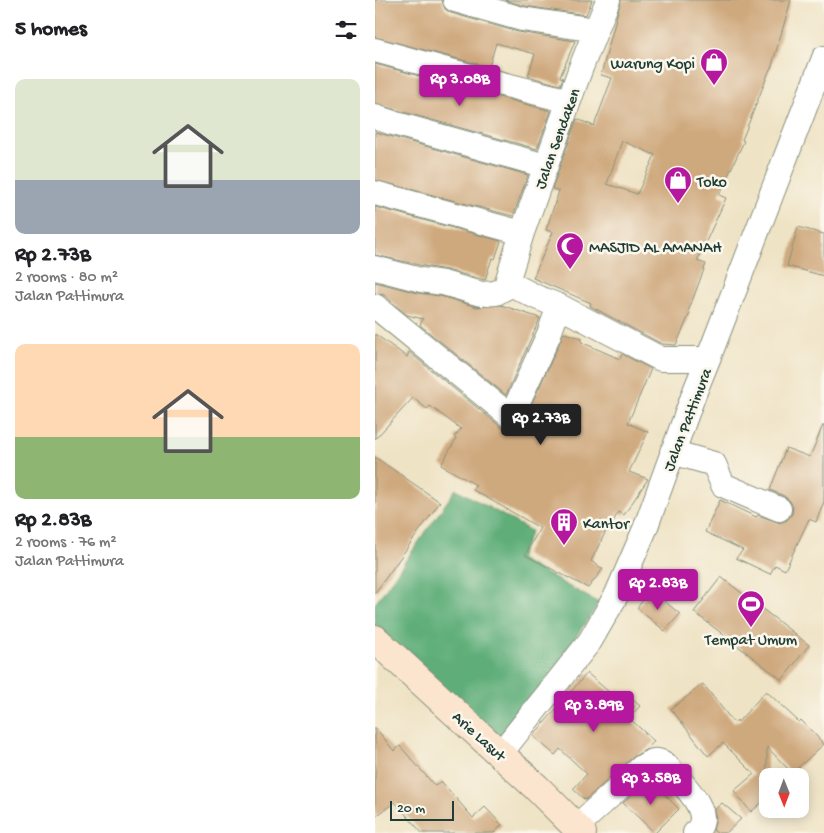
<!DOCTYPE html>
<html lang="en">
<head>
<meta charset="utf-8">
<style>
	:root { --surface:#fff; --page:#f6f6f6; --text:#202124; --muted:#757577; --accent:#b5179e }
	body { margin:0; font-family:"Gochi Hand",sans-serif; background:var(--page); color:var(--text); height:100vh; display:flex; flex-direction:column; font-size:19px; white-space:nowrap }
	* { box-sizing:border-box; margin:0 }
	p { font-size:16px; color:var(--muted) }
	.icon { flex:none; width:28px; height:28px; fill:none; stroke:currentColor; stroke-width:2; stroke-linecap:round; stroke-linejoin:round }
	.map { position:relative; flex:1; overflow:hidden }
	.sheet { display:flex; flex-direction:column; background:var(--surface); width:375px }
	.sheet>* { flex:none }
	.needle { width:32px; rotate:179deg }
	.controls { position:absolute; left:384px; top:768px; display:grid; gap:10px }
	.controls a { display:grid; place-items:center; width:50px; height:50px; border-radius:10px; background:var(--surface); box-shadow:0 2px 12px #0003; font-size:25px }
	.scale { position:absolute; left:15px; bottom:12px; width:64px; box-sizing:border-box; padding-left:5px; border:2px solid #1f3d34; border-top:0; font-size:14px; line-height:18px; white-space:nowrap; color:#1f3d34; -webkit-text-stroke:4px #fbf7ec; paint-order:stroke }
	.price { position:absolute; translate:-50% -42px; padding:0 11px; border-radius:5px; background:var(--accent); color:#fff; font-size:16px; line-height:32px; filter:drop-shadow(0 1px 2px #0008) }
	.price::after { content:''; position:absolute; left:50%; top:30px; width:15px; height:11px; margin-left:-8px; background:inherit; clip-path:polygon(0 0,100% 0,50% 100%) }
	.price.current { background:#222; color:#fff }
	ul { padding:0; list-style:none }
	li { display:grid; align-content:center; gap:10px; height:265px; padding:0 15px }
	li span { display:grid; place-items:center; height:155px; border-radius:10px; color:#555 }
	li>.icon { margin-inline-start:auto }
	span .icon { width:90px; height:90px; fill:#fffc; stroke-width:1 }
	li b { font-size:21px }
	h2 { display:flex; justify-content:space-between; align-items:center; height:60px; padding:0 15px; font-size:21px }
	main { display:flex; flex:1; min-height:0 }
	.map>svg:first-child { display:block }
</style>
</head>
<body>
<main>
<section class="sheet">
<h2>5 homes<svg class="icon" aria-label="filters" viewBox="0 0 24 24"><path d="M4 7h16M4 17h16"/><circle cx="9" cy="7" r="2"/><circle cx="15" cy="17" r="2"/></svg></h2>
<ul>
<li><span style="background:linear-gradient(#dfe7d0 65%,#9aa5b1 0)"><svg class="icon" aria-label="home" viewBox="0 0 24 24"><path d="M3 11l9-7 9 7M6 9v11h12V9"/></svg></span><div><b>Rp 2.73B</b><p>2 rooms · 80 m²</p><p>Jalan Pattimura</p></div></li>
<li><span style="background:linear-gradient(#ffd9b3 60%,#8fb573 0)"><svg class="icon" aria-label="home" viewBox="0 0 24 24"><path d="M3 11l9-7 9 7M6 9v11h12V9"/></svg></span><div><b>Rp 2.83B</b><p>2 rooms · 76 m²</p><p>Jalan Pattimura</p></div></li>
</ul>
</section>
<div class="map">
<svg width="449" height="833" viewBox="0 0 449 833">
	<rect width="100%" height="100%" fill="#fbf7ec"/>
	<filter id="ink" filterUnits="userSpaceOnUse"><feTurbulence type="fractalNoise" baseFrequency=".02" numOctaves="2"/><feDisplacementMap in="SourceGraphic" scale="10" xChannelSelector="R" yChannelSelector="G"/><feConvolveMatrix kernelMatrix="1 2 1 2 8 2 1 2 1" color-interpolation-filters="sRGB"/></filter>
	<filter id="wash" filterUnits="userSpaceOnUse"><feTurbulence type="fractalNoise" baseFrequency=".0096" numOctaves="4" result="noise"/><feDisplacementMap in="SourceGraphic" scale="20" xChannelSelector="R" yChannelSelector="G"/><feGaussianBlur stdDeviation="1.12" result="paint"/><feColorMatrix in="noise" values="0 0 0 0 0 0 0 0 0 0 0 0 0 0 0 0 0 1.4 0 .05"/><feComposite in="paint" operator="in"/></filter>
	<g filter="url(#wash)">
		<rect width="100%" height="100%" fill="#efe3c5"/>
		<path fill="#5fae79" stroke="#3f7656" d="M81 489 156 531 144 559 224 603 125 747 0 624V604Z"/>
		<g id="blocks">
			<path fill="#cfa97e" fill-rule="evenodd" d="M0 0H67L70 9 76 13 143 32 200 41 185 77 188 78 185 85 153 76 160 54 121 43 114 67 0 37Z
				M130 0H217L211 15 150 6Z
				M246 0H416L396 69H395L367 140 369 141 344 195 351 198 322 261 331 264 313 312 315 313 301 345 287 344 215 306 216 303 158 278 178 232 171 230 184 191 177 189 202 119 219 126 237 78 226 75ZM247 141 280 155 262 194 232 184Z
				M0 64 176 111 162 149 0 104Z
				M0 132 153 175 138 216 0 180Z
				M0 207 126 241 120 259 117 258 110 280 72 270 49 266 0 255Z
				M423 227 449 234V276L412 266Z
				M0 282 43 293 65 296 102 307 126 305 165 318 131 395 45 325 48 319 32 315 9 295 0 293Z
				M189 333 207 338 206 342 245 359 247 354 276 369 253 423 273 432 254 472 273 479 249 515 243 512 233 532 231 531 216 561 228 569 213 588 150 555 165 528 98 490 101 485 66 465 81 439 79 437 86 429 55 406 52 409 38 398 0 439V334L32 357 34 352 127 428 136 431 143 428 148 423Z
				M448 425H449V502L441 522 434 519 410 570 400 565 395 574 361 558 368 550 330 532 345 500 381 517 383 515 405 523 412 520 417 514 418 507 415 501 409 496 395 490 411 448 435 457Z
				M0 457 65 502 0 593Z
				M346 577 434 645 407 680 319 612Z
				M276 590 305 614 290 631 262 608Z
				M212 673 242 699 249 692 265 706 254 718 279 741 272 749 258 757 210 800 198 789 212 774 185 749 180 755 158 736Z
				M328 684 359 723 362 720 363 722 391 691 424 722 426 720 449 744 417 773 392 747V798L376 812 359 791 379 774 348 743 333 756 296 709Z
				M0 727 19 751 25 746 60 786 66 781 98 818 110 807 127 825 119 833H47L20 802 0 817Z
				M274 779 304 809 280 833 248 803Z
				M347 803 366 819 351 833H342L338 830 341 818 339 810Z"/>
		</g>
	</g>
	<g filter="url(#ink)">
		<use href="#blocks" fill-opacity="0" stroke="#87907c" stroke-width="1"/>
		<g fill="none" stroke-linecap="round" stroke-linejoin="round">
			<g stroke="#87907c" stroke-width="26">
				<path id="minor" d="M80 0 147 19 221 30
					M233 0 205 70 147 233 132 282 161 297 184 306 286 359H333
					M0 50 76 71 194 101
					M0 117 18 123 171 166
					M0 193 147 233
					M0 268 46 280 68 283 106 294 121 293 135 285
					M0 306 136 417 174 334 184 306
					M297 452 339 464 348 485 404 509
					M125 754 215 641 242 594 270 529 320 391 333 359 449 58
					M201 827 267 767C276 761 280 758 290 764 303 780 343 813 320 833"/>
			</g>
			<g stroke="#87907c" stroke-width="30">
				<path id="secondary" d="M0 639 161 787 207 833"/>
			</g>
			<use href="#minor" stroke="#fff" stroke-width="24"/>
			<use href="#secondary" stroke="#fbe5cf" stroke-width="28"/>
		</g>
	</g>
	<defs>
		<g id="shop-pin" transform="scale(1.4375)"><path d="M0 17L-7.5 6A9.5 9.5 0 1 1 7.5 6Z" fill="#b5179e" stroke="#fbf7ec"/><path d="M-5-2.5h2.3a2.7 3.5 0 0 1 5.4 0H5L5.5 6h-11ZM-1.5-2.5h3a1.5 2.3 0 0 0-3 0Z" fill="#fff"/></g>
		<g id="mosque-pin" transform="scale(1.4375)"><path d="M0 17L-7.5 6A9.5 9.5 0 1 1 7.5 6Z" fill="#b5179e" stroke="#fbf7ec"/><path d="M3.5-4.9A6 6 0 1 0 3.5 4.9A5 5 0 1 1 3.5-4.9Z" fill="#fff"/></g>
		<g id="building-pin" transform="scale(1.4375)"><path d="M0 17L-7.5 6A9.5 9.5 0 1 1 7.5 6Z" fill="#b5179e" stroke="#fbf7ec"/><path d="M-4-6H4V6H1V3H-1V6H-4ZM-2.5-4.3h1.7v1.8h-1.7ZM.8-4.3h1.7v1.8H.8ZM-2.5-1h1.7V.8h-1.7ZM.8-1h1.7V.8H.8Z" fill="#fff"/></g>
		<g id="stadium-pin" transform="scale(1.4375)"><path d="M0 17L-7.5 6A9.5 9.5 0 1 1 7.5 6Z" fill="#b5179e" stroke="#fbf7ec"/><path d="M0-5a6.5 5 0 1 0 0 10a6.5 5 0 1 0 0-10ZM-3.5-1.8h7v3.6h-7Z" fill="#fff"/></g>
	</defs>
	<g fill-rule="evenodd">
		<use href="#shop-pin" x="339" y="62"/>
		<use href="#shop-pin" x="303" y="180"/>
		<use href="#mosque-pin" x="195" y="246"/>
		<use href="#building-pin" x="189" y="522"/>
		<use href="#stadium-pin" x="376" y="604"/>
	</g>
	<g text-anchor="middle" stroke-width="5" stroke-linejoin="round" paint-order="stroke">
		<g font-size="16" fill="#1f3d34" stroke="#fbf7ec" text-anchor="start">
			<text x="320" y="68" text-anchor="end">Warung Kopi</text>
			<text x="322" y="186">Toko</text>
			<text x="214" y="252">MASJID AL AMANAH</text>
			<text x="208" y="528">Kantor</text>
			<text x="376" y="644" text-anchor="middle">Tempat Umum</text>
		</g>
		<g font-size="16" fill="#1f3d34" stroke="#fbf7ec">
			<text transform="translate(181 138) rotate(-70)" y="6">Jalan Sendaken</text>
			<text transform="translate(311 419) rotate(-69)" y="6">Jalan Pattimura</text>
			<text transform="translate(105 735) rotate(42)" y="6">Arie Lasut</text>
		</g>
	</g>
</svg>
<div class="controls">
<a><svg class="needle" viewBox="-14 -14 28 28"><path d="M0-13l5 13h-10z" fill="#e53935"/><path d="M0 13l5-13h-10z" fill="#757577"/></svg></a>
</div>
<div class="scale">20 m</div>
<b class="price" style="left:85px;top:107px">Rp 3.08B</b>
<b class="price current" style="left:166px;top:446px">Rp 2.73B</b>
<b class="price" style="left:283px;top:611px">Rp 2.83B</b>
<b class="price" style="left:219px;top:733px">Rp 3.89B</b>
<b class="price" style="left:276px;top:806px">Rp 3.58B</b>
</div>
</main>
</body>
</html>
